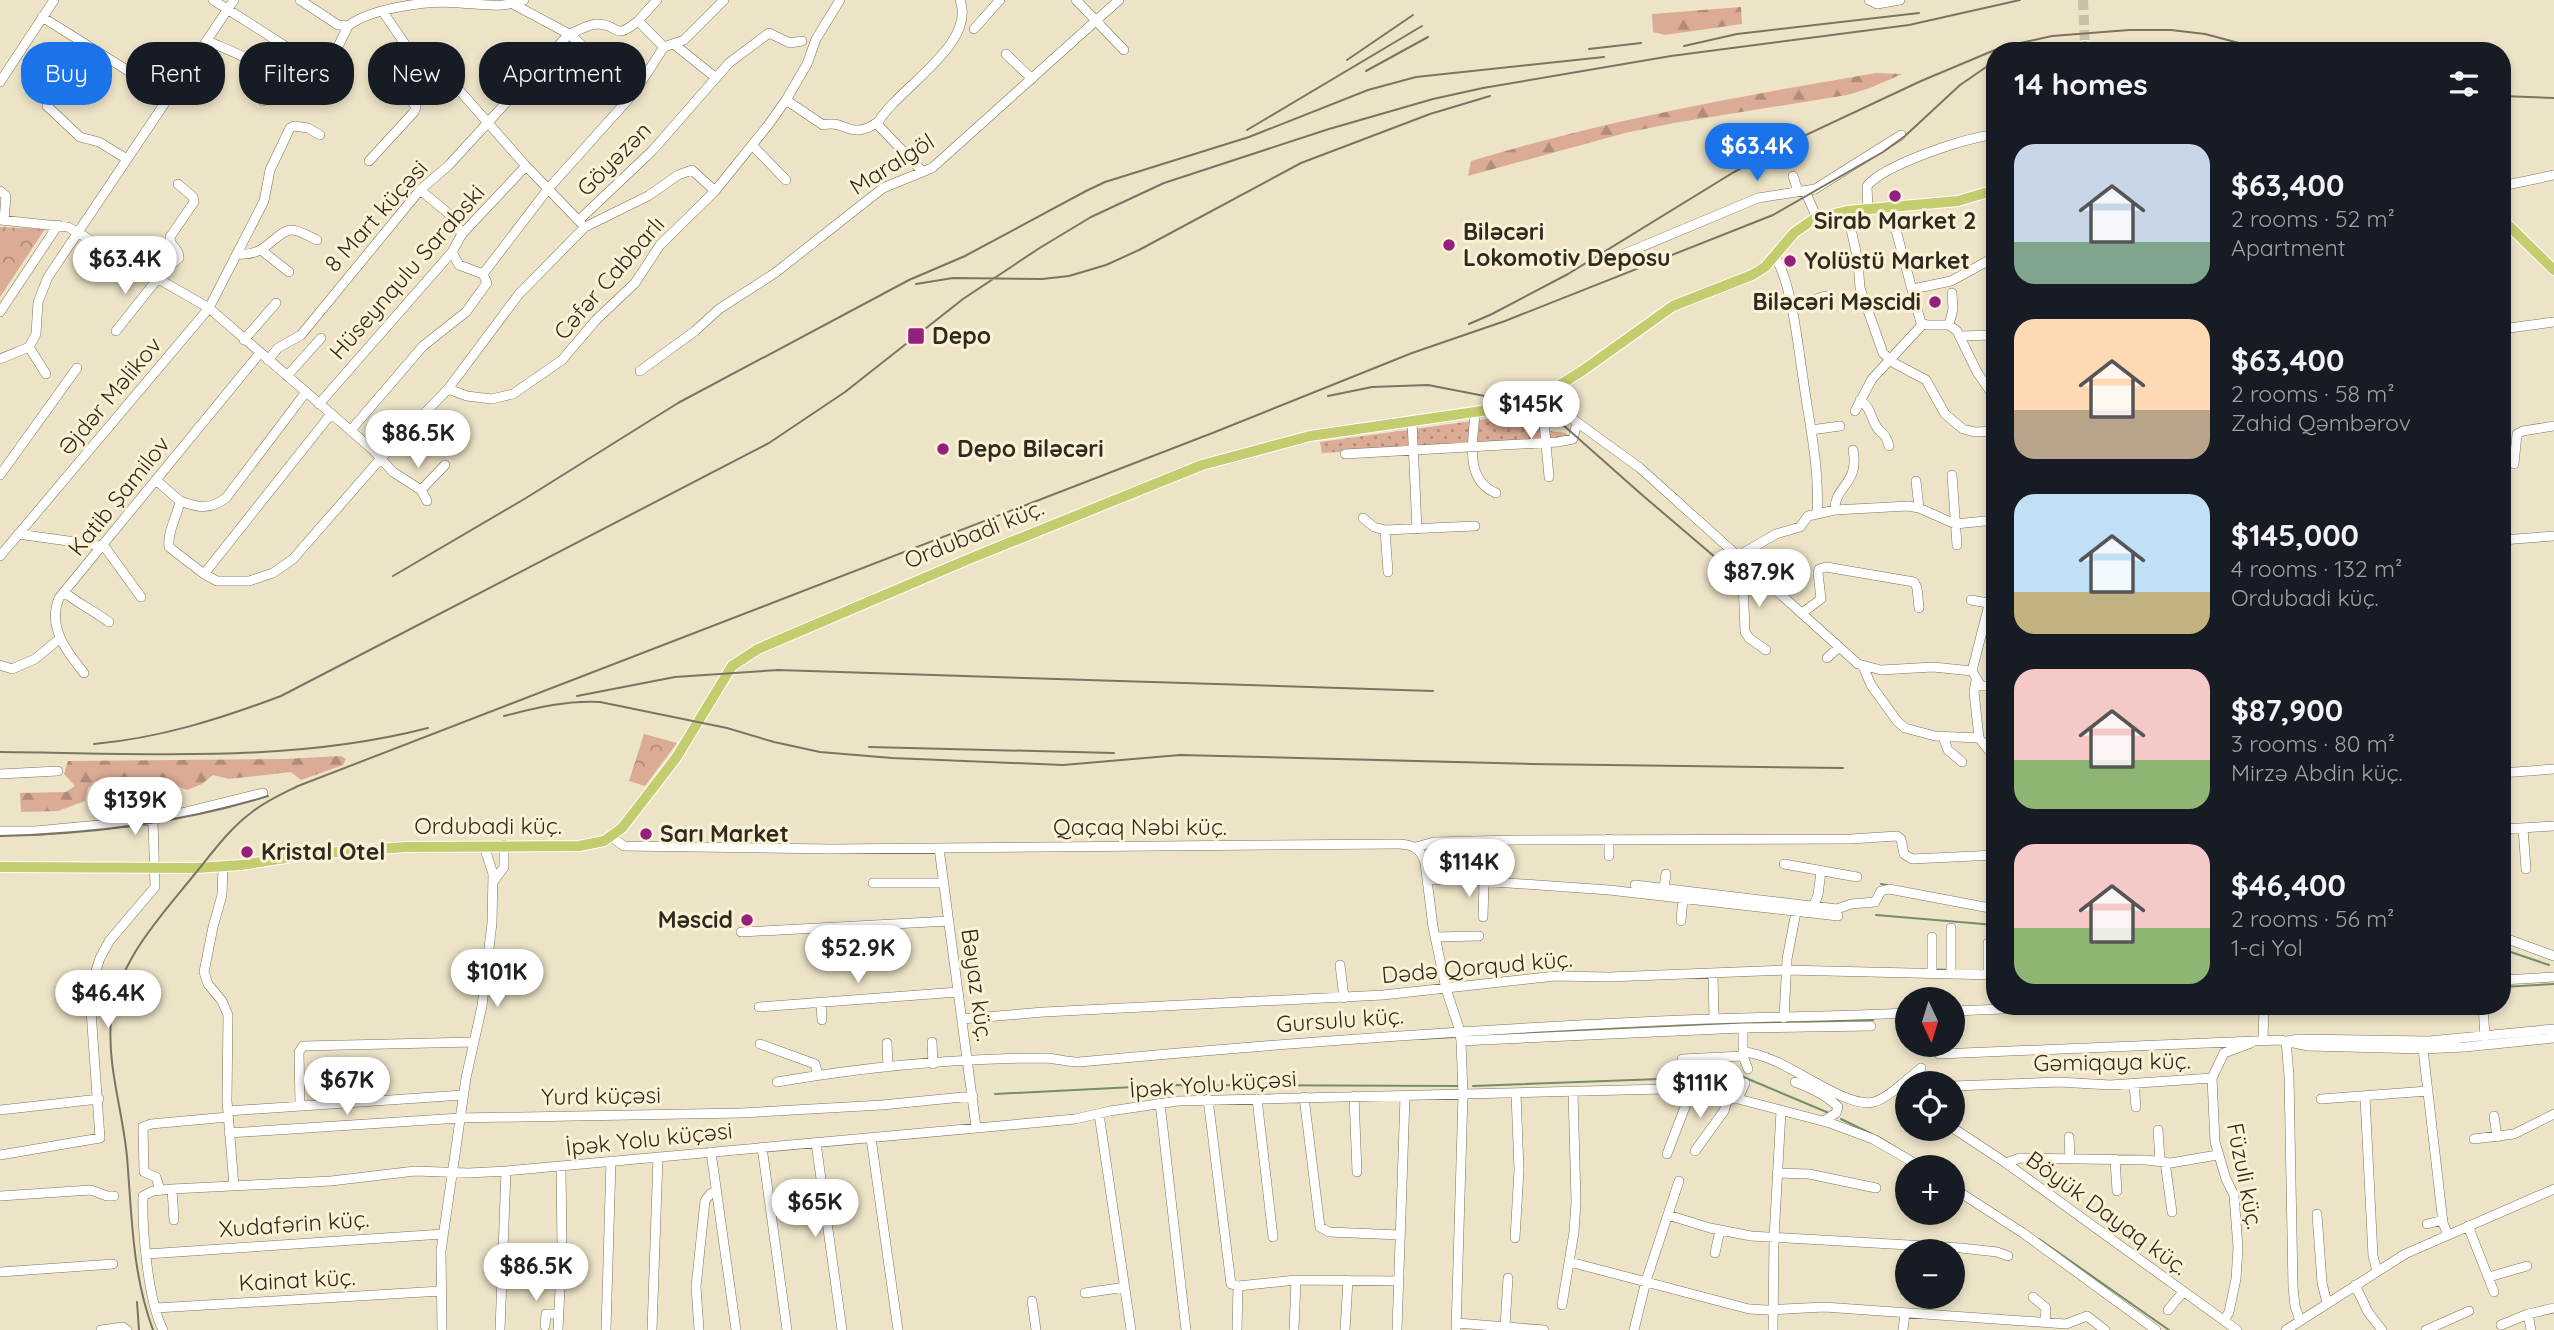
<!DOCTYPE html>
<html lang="en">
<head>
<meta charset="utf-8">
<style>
	:root { --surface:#171b24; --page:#242831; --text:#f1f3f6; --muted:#9ea1a6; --accent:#1a73e8 }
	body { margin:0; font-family:Quicksand,sans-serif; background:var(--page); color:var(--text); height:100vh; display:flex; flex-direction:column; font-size:26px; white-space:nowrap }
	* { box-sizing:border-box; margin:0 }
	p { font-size:23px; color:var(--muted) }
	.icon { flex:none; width:38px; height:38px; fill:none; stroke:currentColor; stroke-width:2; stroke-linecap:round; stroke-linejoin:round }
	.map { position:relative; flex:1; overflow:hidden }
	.panel { position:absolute; left:1986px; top:42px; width:525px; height:973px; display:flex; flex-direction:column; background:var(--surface); border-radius:28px; box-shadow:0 4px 10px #0003 }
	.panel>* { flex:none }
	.hud { position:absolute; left:21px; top:42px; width:665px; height:63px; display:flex; gap:14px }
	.needle { width:46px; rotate:176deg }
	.tools { position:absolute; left:1895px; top:987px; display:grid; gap:14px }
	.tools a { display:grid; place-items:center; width:70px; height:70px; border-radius:50%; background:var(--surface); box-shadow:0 4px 10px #0003; font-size:35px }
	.price { position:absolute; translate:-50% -60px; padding:0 16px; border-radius:24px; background:#fff; color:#222; font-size:23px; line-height:46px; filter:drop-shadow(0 2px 4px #0008) }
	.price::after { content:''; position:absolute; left:50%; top:42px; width:21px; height:16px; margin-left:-10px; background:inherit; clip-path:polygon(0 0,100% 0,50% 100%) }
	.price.active { background:var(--accent); color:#fff }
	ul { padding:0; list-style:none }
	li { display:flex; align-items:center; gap:21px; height:175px; padding:0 28px }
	li span { display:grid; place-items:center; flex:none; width:196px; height:140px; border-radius:21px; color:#555 }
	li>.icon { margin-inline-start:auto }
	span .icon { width:84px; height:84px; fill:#fffc; stroke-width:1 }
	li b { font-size:30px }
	h2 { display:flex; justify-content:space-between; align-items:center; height:84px; padding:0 28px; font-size:30px }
	.tag { padding:0 24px; border-radius:28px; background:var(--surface); box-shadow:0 4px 10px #0003; font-size:24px; line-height:63px }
	.tag.active { background:var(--accent); color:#fff }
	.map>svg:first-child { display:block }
</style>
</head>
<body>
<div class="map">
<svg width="2554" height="1330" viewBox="0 0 2554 1330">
	<defs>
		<pattern id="grass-dots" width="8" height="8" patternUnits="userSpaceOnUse" patternTransform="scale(1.75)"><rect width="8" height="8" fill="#dbab95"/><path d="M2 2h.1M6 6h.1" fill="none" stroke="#b28b79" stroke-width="1.8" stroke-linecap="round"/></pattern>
		<pattern id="forest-firs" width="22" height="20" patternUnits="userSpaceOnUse" patternTransform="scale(1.75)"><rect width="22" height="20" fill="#dbab95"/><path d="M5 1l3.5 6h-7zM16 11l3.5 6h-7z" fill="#b28b79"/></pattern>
		<pattern id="park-crowns" width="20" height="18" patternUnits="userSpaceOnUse" patternTransform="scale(1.75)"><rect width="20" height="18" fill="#dbab95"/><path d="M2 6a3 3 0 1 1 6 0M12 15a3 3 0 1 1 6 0" fill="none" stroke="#b28b79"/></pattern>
	</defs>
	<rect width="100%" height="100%" fill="#ede4c8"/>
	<path fill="url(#grass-dots)" d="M1523 414 1524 421H1540L1542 430 1566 433 1567 438 1322 453 1320 442Z"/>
	<path fill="url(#forest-firs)" d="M1741 7 1742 24 1665 35 1653 32 1652 14Z
		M1876 73 1902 74 1870 88 1847 95 1674 123 1625 133 1468 176 1471 161C1603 121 1740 96 1876 73Z
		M341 756 346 759 343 765 301 780 291 772 229 779 213 775 202 784 187 790 152 777C129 789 119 788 95 781L88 788 85 801 58 811 21 812 20 793 66 792 75 786 64 774 68 761 284 759Z"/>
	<path fill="url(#park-crowns)" d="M0 227 45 229 0 297Z
		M644 734 677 743 645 786 629 781Z"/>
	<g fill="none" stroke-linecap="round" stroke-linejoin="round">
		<path stroke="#738e67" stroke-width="2" d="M1881 884 1888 885
			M1876 915 1995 925
			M2502 949 2549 965
			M2502 987 2554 984
			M1486 1035 1743 1023 1873 1020
			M1419 1039 1454 1037
			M2454 1043 2469 1042
			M1473 1086 1741 1076 1829 1113
			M995 1094 1173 1085 1458 1086
			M1841 1119 1872 1134
			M1877 1136 1920 1162
			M2039 1239 2169 1330"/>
		<path stroke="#c7bfa6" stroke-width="10" stroke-dasharray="10 5" stroke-linecap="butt" d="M2083 0 2085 46"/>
		<g stroke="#7b7359" stroke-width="10">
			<path id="minor" d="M213 0 318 67 331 61 348 26
				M300 0 338 25 348 26C371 8 429 0 459 3 482 4 501 9 524 0
				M1076 0 1124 50
				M1869 0 1877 4 1900 0
				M513 4 569 34 589 51
				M383 12 407 47 452 82 526 166 581 223
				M42 17 170 97
				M974 29 1000 0
				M208 41C224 49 269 63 273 82L263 101
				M675 45 716 78
				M664 47 684 40 724 0
				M1006 54 1032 79
				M0 82 54 0
				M786 100 823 125C846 119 851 142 879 121
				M47 106 80 137 99 142 127 159
				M752 145 786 180
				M369 161 414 112 416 107C395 78 388 80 407 47
				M922 171 877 124C897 88 977 45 960 0
				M1793 176 1798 191
				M2502 186 2554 175
				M420 190 448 213 462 234
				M0 191 6 196 4 220
				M1805 191 1817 218
				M1890 208 1921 323 1927 325H1949L1957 331 1977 372 1995 398
				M1868 209 1867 186C1884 165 1958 141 1985 136
				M1847 211 1858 261 1860 288 1883 353 1894 363 1926 380 1945 414 1963 429 1975 432 1995 431
				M0 220 68 227 209 308 372 449 393 472 421 490 427 501
				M579 220 652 151 729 63 769 33 790 43 802 41
				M261 250 289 272
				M452 252 459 265 483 274
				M238 254C266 257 274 233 290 230 298 229 310 237 317 240
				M1624 254 1758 198 1815 189 1901 135
				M1775 257C1792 283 1798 347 1803 378 1809 423 1820 468 1817 513
				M483 274 548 189 634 93 664 47 638 21 657 0
				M1913 289 1951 281 1995 257
				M1790 308 1825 296
				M0 312 58 225
				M1949 325 1953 309 1952 293
				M2502 329 2554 322
				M116 331 163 272 179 258C180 249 169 246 170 237L194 202 193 197 178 184
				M1960 336 1995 335
				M244 340 276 303
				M29 347 46 374
				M0 359 29 347 36 334 38 302 48 277 234 0
				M268 360 278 348 301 335 420 190 449 165 569 34C577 31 588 25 596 24 621 24 612 42 638 21
				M640 371 695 331 719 309 775 273 883 188 932 168 1119 0
				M287 376 321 338
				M448 389 467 396 492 399 513 394 562 360 596 320 635 283 660 245 715 191 769 124 786 100 807 64 816 39 840 0
				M1549 393 1563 412 1640 468 1858 664 1881 670 1933 667 1972 671
				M1538 400 1544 422 1549 477
				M1860 400C1871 408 1870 415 1876 426 1881 435 1885 431 1889 446
				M319 404 452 252 462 234 526 166
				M1855 411 1872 379 1923 324
				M1475 413C1473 441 1464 480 1496 493
				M1412 421 1417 529
				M351 430 423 346 466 312 487 283 483 274
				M1811 430 1840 426
				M1345 454 1558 442 1573 439 1577 422
				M2514 464 2517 434 2523 431 2554 426
				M0 475 77 368
				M1952 475 1957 545
				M157 481 180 501C177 517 167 532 169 547L204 574 217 581H249L273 573 293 559 382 457 448 389 519 294 585 227 648 196 678 175 692 170 715 191
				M1916 481 1919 508
				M421 490 445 465
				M180 501C199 508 209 510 226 498L306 392
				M1835 510C1834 486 1860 484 1853 450
				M1363 518 1374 527 1385 530 1475 526
				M1385 530 1388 572
				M18 534 104 546 141 597
				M2502 540 2554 536
				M0 556 209 308 264 201 270 170 290 128 294 126 308 128 320 135
				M1738 556 1776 534 1800 527 1808 516 1835 510 1908 506 1919 508 1955 524 1995 520
				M1749 567 1743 581 1745 632 1749 638 1766 650
				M204 574 331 414
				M1995 581 1972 671 1981 686H1995
				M64 592C79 604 94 611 109 622
				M1971 600 1988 603
				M1802 613 1821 599 1818 573 1819 569 1826 567 1914 582 1917 588 1919 608
				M1827 658 1838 648
				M0 665 12 669 35 659 59 639
				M1863 666 1871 685 1897 721 1905 728 1935 736 1979 738 1995 758
				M84 673C67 652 47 627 59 598L260 353
				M1976 680 1974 692 1979 738
				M1943 737 1948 750 1962 762
				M2502 773 2554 769
				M0 774 58 771
				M2523 828 2526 869
				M2502 829 2554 826
				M0 831H35L153 820 263 793
				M611 837 624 846 831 849 1397 844C1412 844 1421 848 1425 863L1433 927 1446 989 1459 1028 1461 1041 1463 1095 1456 1330
				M1609 839V856
				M1416 847 1434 842 1517 840 1851 839 1897 836 1901 839 1904 854 1912 859 1995 855
				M939 848 976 1127
				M1784 864 1857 877
				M223 867 222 895 213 927 204 972 208 984 222 1001 228 1015 227 1101 234 1186
				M1427 880 1452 879 1609 890 1838 916
				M493 882 504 867V845
				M873 883H944
				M1635 885 1837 909 1851 904 1875 902 1881 891 1889 889 1995 909
				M1664 888 1666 874
				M1812 910 1818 895 1821 871
				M1483 917 1484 882
				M1681 921 1683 898
				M741 932 949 921
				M1435 937 1479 936
				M2502 937 2554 956
				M1988 943V975
				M1340 965 1344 998
				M1932 973V937
				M1713 974 1714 1019
				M1951 974V928
				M2502 980 2554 977
				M821 1002 822 1020
				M2483 1006 2485 1037
				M759 1007 958 992
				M1953 1011 2081 1006
				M1784 1018 1787 959 1796 912
				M962 1019 1044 1012 1383 995 1555 976 1609 977 1786 970 1995 975
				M1743 1028V1056L1748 1069
				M2263 1040 2264 1006
				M1461 1041 1743 1028 1871 1026
				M932 1042 933 1064
				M887 1043 888 1067
				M760 1044 815 1064 818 1075
				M2423 1049 2443 1223 2448 1235
				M1743 1052C1784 1054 1843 1110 1874 1102 1885 1099 1893 1091 1902 1084L1908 1085
				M1939 1054 2280 1040 2308 1046 2423 1049 2465 1047 2554 1038
				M1682 1059 1743 1056
				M777 1082C865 1067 957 1058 1047 1058 1058 1059 1068 1062 1079 1062 1272 1044 1465 1030 1659 1021 1742 1017 1825 1017 1908 1013
				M1795 1082C1811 1088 1827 1095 1838 1107L1836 1113 1824 1121
				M1902 1084 1921 1068
				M2134 1084 2136 1107
				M1953 1086 2059 1082 2110 1085 2212 1078
				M1354 1096 1357 1172
				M1304 1097 1320 1227 1329 1232 1400 1235
				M2365 1097 2373 1256 2377 1271
				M1208 1099 1231 1284 1238 1286 1296 1280 1399 1281
				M1257 1099 1273 1237
				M1738 1099 1745 1083
				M2321 1099 2428 1091
				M1160 1103 1186 1330
				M300 1105 299 1052 303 1046 474 1042
				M0 1110 99 1099
				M228 1111 463 1095
				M1099 1114 1131 1330
				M2494 1116 2497 1137
				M1953 1128 2006 1163 2237 1330
				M2158 1130 2160 1160
				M229 1133 460 1118 741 1113 882 1105 973 1096
				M2069 1137 2070 1158
				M871 1138 898 1330
				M2474 1139 2514 1134 2554 1114
				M816 1143 842 1330
				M762 1147 787 1330
				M1695 1151 1724 1111 1728 1098
				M711 1152 736 1330
				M1667 1154 1690 1094
				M0 1155 100 1138 91 1011 94 977 100 958 110 940 155 887 153 820
				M2115 1159 2117 1191
				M2165 1162 2172 1212
				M2006 1163 2020 1158 2146 1160 2171 1163 2217 1155
				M1777 1173 1809 1174 1876 1188
				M1953 1188 2023 1233 2156 1330
				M172 1189 174 1220
				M160 1190 156 1177 144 1172 143 1127 151 1124 228 1117
				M0 1196 91 1190 107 1196H114
				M2317 1214 2322 1283 2327 1303
				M1668 1215 1710 1228 1751 1236 1961 1248 1997 1252 2008 1256
				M2427 1224 2443 1220
				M2468 1226 2494 1292
				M1515 1238 1519 1170 1516 1094
				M1715 1253 1720 1230
				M147 1254 443 1234
				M1570 1262 1749 1309 1766 1310 1824 1307 2066 1324 2087 1316 2105 1330
				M0 1272 113 1264
				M2489 1277 2527 1266
				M2355 1285 2368 1312 2382 1330
				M1085 1293 1125 1287
				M2033 1297 2046 1308 2045 1322
				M1032 1301 1036 1330
				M1562 1305 1574 1232 1576 1202 1573 1091
				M156 1308 441 1291
				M2168 1310 2183 1292
				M2528 1314 2531 1330
				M2224 1321 2229 1312 2236 1279 2238 1248 2234 1195 2226 1179 2215 1142 2212 1078 2224 1053 2251 1043
				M2300 1321 2295 1306 2293 1287 2289 1076 2286 1041 2299 1039 2429 1041 2554 1029
				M1457 1323 1544 1330
				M2501 1325 2528 1314 2554 1308
				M545 1326 546 1314H558
				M1505 1326 1508 1278
				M101 1330 123 1327 127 1330
				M163 1330C148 1301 142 1230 143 1196L153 1191 172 1189 331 1181 415 1171 469 1173 506 1171 1075 1119 1110 1111 1178 1101 1663 1089 1683 1091 1706 1098 1738 1099 1830 1123 1873 1139 1921 1167
				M442 1330 441 1251 466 1078 482 1006 492 923 493 874 484 846
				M500 1330 506 1171
				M558 1330 562 1248 561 1167
				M606 1330 611 1161
				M652 1330 658 1157
				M699 1330 696 1287 705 1201 710 1194 715 1192
				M1237 1330 1238 1286
				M1294 1330 1296 1280
				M1345 1330 1348 1280
				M1397 1330 1405 1097
				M1634 1330 1646 1281 1679 1181
				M1773 1330 1774 1238 1781 1111
				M1903 1330 1905 1313
				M2286 1330 2405 1254 2554 1189
				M2426 1330 2469 1311"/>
		</g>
		<g stroke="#fff" stroke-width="12">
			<path id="major" d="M2085 46V51
				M2502 219 2554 270
				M0 867 196 868 241 865 311 854 406 847 579 846 604 841 622 828 676 758 732 666 758 649 969 559 1202 465 1310 436 1529 404 1582 371 1673 306 1752 275 1765 267 1794 233 1814 219 1847 211 1958 201 1995 190"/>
		</g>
		<use href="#minor" stroke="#fff" stroke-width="9"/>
		<use href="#major" stroke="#c4cd6d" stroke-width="10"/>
		<path stroke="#7a7462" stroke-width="2" d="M1684 46 1737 34 1919 13
			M1589 49 1641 43
			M1347 60 1413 15
			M1366 71 1428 37
			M2502 96 2554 98
			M1247 130 1422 26
			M916 284 953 278 1042 279 1069 276 1106 265 1139 250 1301 163 1430 114 1490 96
			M1469 324 1492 314 1568 274 1734 172 1778 148 1921 81 2002 47 2052 36 2129 30H2171L2205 34 2269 51
			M1328 396 1372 387 1428 385 1536 406 1553 416 1641 494 1743 581
			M393 576 526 498 678 403 909 280 965 256 1086 191 1105 182 1249 137 1368 90 1416 77 1604 57
			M577 696 675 677 778 670 1433 691
			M504 716C536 708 567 700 600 702L727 728 774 742 820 752 892 758 1063 765 1180 755 1531 764 1843 768
			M94 744C160 738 220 719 281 696L769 443 845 392 963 299 1038 249 1091 217 1164 183 1329 129 1433 99 1483 88 1671 56 1909 25 2020 0
			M869 747 1114 753
			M0 752C144 753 288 764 428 728
			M0 836C90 834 181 823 268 796
			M137 1302 139 1330
			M153 1330C132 1273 132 1217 127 1157 123 1112 107 1066 111 1020 116 963 160 917 194 875 212 853 229 829 252 812 266 801 282 794 298 786L1215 432 1412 353 1505 321 1773 215 1883 152 1905 136 1960 85 1995 61"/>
	</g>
	<g fill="#931f7e" stroke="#fbf1d5" stroke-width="2.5">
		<circle cx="1895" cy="196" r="7"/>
		<circle cx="1449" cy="245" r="7"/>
		<circle cx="1790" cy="261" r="7"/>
		<circle cx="1935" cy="302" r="7"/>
		<rect x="907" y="327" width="18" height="18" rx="3.5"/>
		<circle cx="943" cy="449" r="7"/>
		<circle cx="646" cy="834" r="7"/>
		<circle cx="247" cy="852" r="7"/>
		<circle cx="747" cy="920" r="7"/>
	</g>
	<g text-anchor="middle" stroke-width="6" stroke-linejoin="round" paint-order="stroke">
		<g font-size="23" fill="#2f2b20" stroke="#fbf1d5">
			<text transform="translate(614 159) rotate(-45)" y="8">Göyəzən</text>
			<text transform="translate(892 164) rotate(-32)" y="8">Maralgöl</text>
			<text transform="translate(376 216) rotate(-48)" y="8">8 Mart küçəsi</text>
			<text transform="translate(407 272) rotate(-49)" y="8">Hüseynqulu Sarabski</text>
			<text transform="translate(609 278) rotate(-49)" y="8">Cəfər Cabbarlı</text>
			<text transform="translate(110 396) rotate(-50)" y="8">Əjdər Məlikov</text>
			<text transform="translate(119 496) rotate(-51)" y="8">Katib Şamilov</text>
			<text transform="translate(974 534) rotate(-22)" y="8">Ordubadi küç.</text>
			<text x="488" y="834">Ordubadi küç.</text>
			<text x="1140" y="835">Qaçaq Nəbi küç.</text>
			<text transform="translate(1477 967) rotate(-5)" y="8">Dədə Qorqud küç.</text>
			<text transform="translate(977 985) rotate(82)" y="8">Bəyaz küç.</text>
			<text transform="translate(1340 1020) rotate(-4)" y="8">Gursulu küç.</text>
			<text transform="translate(2112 1062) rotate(-1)" y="8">Gəmiqaya küç.</text>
			<text transform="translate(1213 1084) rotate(-4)" y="8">İpək Yolu küçəsi</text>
			<text transform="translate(601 1096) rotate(-1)" y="8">Yurd küçəsi</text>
			<text transform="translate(649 1139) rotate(-6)" y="8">İpək Yolu küçəsi</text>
			<text transform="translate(2245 1176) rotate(79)" y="8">Füzuli küç.</text>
			<text transform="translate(2107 1213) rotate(36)" y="8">Böyük Dayaq küç.</text>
			<text transform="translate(294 1224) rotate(-4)" y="8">Xudafərin küç.</text>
			<text transform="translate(297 1280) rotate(-3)" y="8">Kainat küç.</text>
		</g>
		<g font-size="23" font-weight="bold" fill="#2f2b20" stroke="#fbf1d5" text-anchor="start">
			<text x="1895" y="229" text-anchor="middle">Sirab Market 2</text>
			<text x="1463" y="240">Biləcəri<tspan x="1463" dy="26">Lokomotiv Deposu</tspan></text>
			<text x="1804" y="269">Yolüstü Market</text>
			<text x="1921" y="310" text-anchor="end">Biləcəri Məscidi</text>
			<text x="932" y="344">Depo</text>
			<text x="957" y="457">Depo Biləcəri</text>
			<text x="660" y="842">Sarı Market</text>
			<text x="261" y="860">Kristal Otel</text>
			<text x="733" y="928" text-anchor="end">Məscid</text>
		</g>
	</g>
</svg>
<div class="tools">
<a><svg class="needle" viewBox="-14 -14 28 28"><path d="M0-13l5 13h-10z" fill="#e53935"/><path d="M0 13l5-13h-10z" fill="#9ea1a6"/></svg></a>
<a><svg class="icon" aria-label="locate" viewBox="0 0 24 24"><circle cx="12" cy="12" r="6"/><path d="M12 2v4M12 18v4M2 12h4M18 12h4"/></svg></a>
<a>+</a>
<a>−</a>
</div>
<b class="price active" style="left:1757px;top:183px">$63.4K</b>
<b class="price" style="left:125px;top:296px">$63.4K</b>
<b class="price" style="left:1531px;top:441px">$145K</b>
<b class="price" style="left:418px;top:470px">$86.5K</b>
<b class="price" style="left:1759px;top:609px">$87.9K</b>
<b class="price" style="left:135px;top:837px">$139K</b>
<b class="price" style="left:1469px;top:899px">$114K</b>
<b class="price" style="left:858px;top:985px">$52.9K</b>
<b class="price" style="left:497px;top:1009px">$101K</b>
<b class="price" style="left:108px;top:1030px">$46.4K</b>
<b class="price" style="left:347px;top:1117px">$67K</b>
<b class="price" style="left:1700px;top:1120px">$111K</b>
<b class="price" style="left:815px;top:1239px">$65K</b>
<b class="price" style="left:536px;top:1303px">$86.5K</b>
<div class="hud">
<a class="tag active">Buy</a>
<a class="tag">Rent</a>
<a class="tag">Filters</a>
<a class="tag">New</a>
<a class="tag">Apartment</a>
</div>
<section class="panel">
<h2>14 homes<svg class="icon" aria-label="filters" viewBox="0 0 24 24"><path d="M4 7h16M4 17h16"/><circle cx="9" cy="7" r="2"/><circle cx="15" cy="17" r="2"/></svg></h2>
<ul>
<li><span style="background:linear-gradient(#c9d6e8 70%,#7fa58c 0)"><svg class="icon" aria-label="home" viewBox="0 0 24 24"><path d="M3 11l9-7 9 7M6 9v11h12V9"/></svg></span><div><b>$63,400</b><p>2 rooms · 52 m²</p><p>Apartment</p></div></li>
<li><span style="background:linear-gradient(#ffd9b3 65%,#b9a48a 0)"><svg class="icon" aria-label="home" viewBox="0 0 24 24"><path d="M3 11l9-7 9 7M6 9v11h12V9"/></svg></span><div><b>$63,400</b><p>2 rooms · 58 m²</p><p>Zahid Qəmbərov</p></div></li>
<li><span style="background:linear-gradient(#bfe0f5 70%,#c2b280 0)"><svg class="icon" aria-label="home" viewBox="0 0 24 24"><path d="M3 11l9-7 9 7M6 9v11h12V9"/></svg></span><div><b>$145,000</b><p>4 rooms · 132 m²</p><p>Ordubadi küç.</p></div></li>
<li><span style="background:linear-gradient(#f6c9c9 65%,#8fb573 0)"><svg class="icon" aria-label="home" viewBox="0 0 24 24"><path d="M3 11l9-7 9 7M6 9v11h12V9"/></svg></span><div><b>$87,900</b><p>3 rooms · 80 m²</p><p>Mirzə Abdin küç.</p></div></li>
<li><span style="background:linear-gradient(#f6c9c9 60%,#8fb573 0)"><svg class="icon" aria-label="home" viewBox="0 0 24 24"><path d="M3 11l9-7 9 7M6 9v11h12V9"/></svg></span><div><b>$46,400</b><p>2 rooms · 56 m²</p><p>1-ci Yol</p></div></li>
</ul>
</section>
</div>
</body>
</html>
